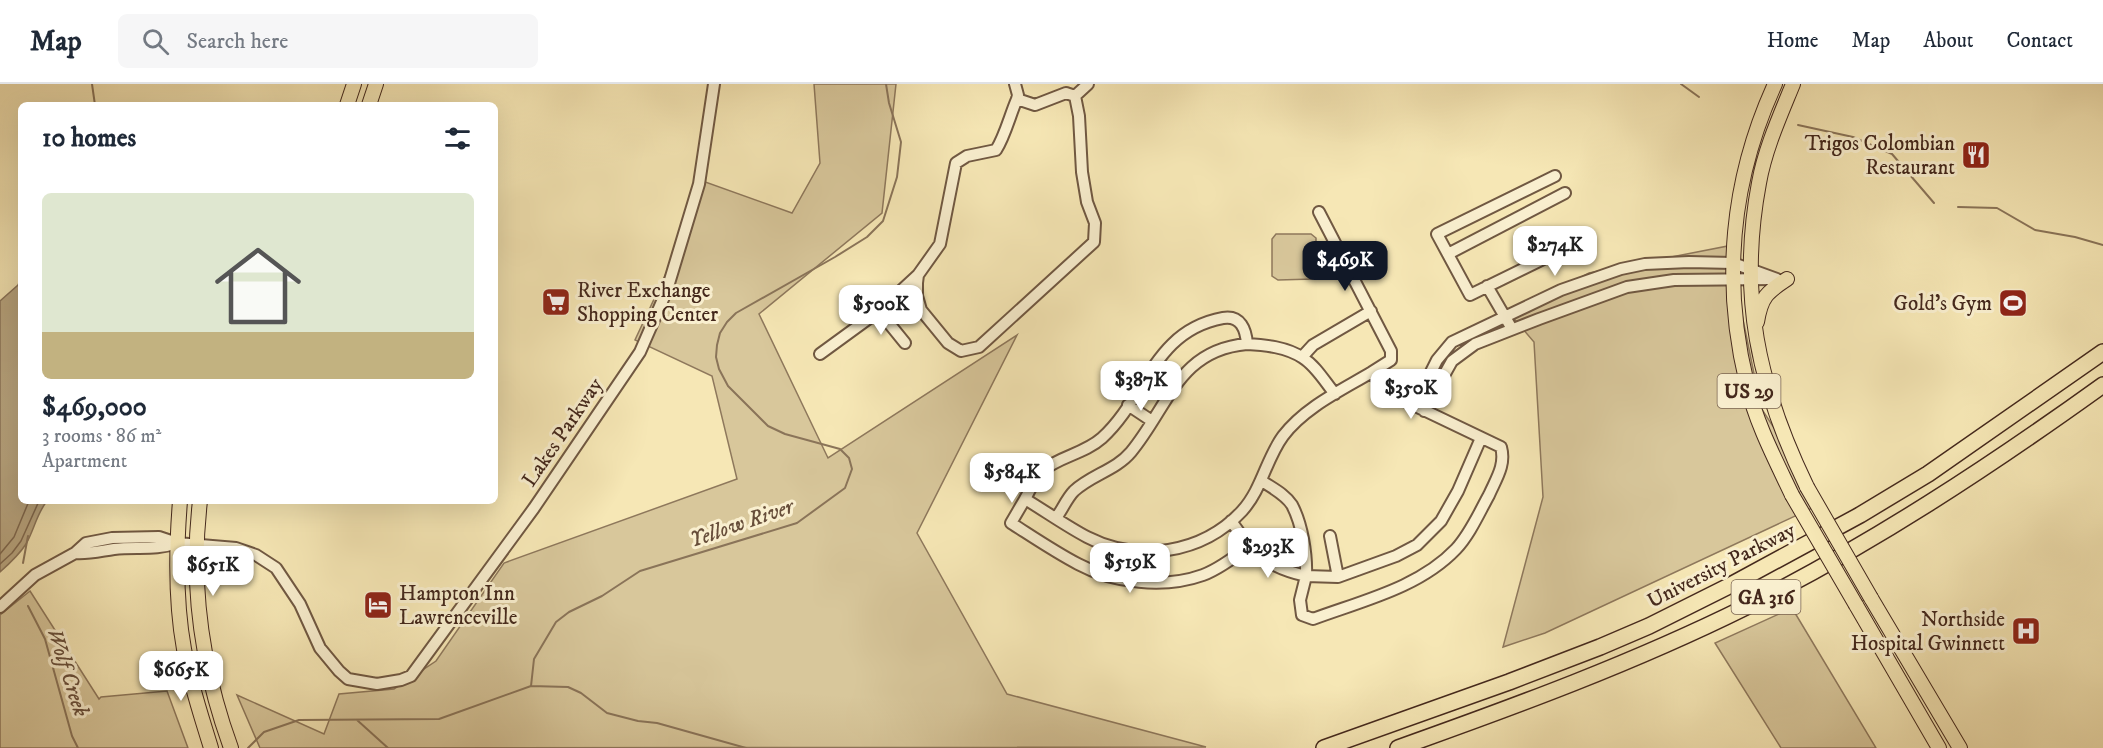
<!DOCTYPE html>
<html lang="en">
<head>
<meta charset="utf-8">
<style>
	:root { --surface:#fff; --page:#f6f6f7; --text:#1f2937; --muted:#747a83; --line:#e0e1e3; --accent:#111827 }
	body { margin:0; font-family:"IM FELL DW Pica",serif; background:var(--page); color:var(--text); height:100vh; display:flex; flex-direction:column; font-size:22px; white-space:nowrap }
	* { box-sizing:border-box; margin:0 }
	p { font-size:20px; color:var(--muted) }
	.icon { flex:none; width:33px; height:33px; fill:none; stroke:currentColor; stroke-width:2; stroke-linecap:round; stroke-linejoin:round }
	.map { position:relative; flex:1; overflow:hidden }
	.panel { position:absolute; left:18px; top:18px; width:480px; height:402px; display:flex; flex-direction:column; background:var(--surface); border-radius:9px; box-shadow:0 6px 24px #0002 }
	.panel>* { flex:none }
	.price { position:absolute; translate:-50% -51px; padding:0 14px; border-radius:12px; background:#fff; color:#222; font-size:20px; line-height:39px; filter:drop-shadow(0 2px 3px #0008) }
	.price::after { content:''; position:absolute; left:50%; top:36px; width:18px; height:14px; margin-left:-9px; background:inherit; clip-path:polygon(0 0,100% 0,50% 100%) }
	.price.selected { background:var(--accent); color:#fff }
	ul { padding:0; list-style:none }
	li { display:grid; align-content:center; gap:12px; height:318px; padding:0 24px }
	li+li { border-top:2px solid var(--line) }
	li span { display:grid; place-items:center; height:186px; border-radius:9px; color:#555 }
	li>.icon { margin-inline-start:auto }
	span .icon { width:108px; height:108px; fill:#fffc; stroke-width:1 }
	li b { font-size:26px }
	h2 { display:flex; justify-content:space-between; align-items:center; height:72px; padding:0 24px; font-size:26px }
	header { display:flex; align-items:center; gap:36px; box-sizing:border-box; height:84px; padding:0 30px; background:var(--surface); border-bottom:2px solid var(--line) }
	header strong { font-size:28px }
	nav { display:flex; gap:33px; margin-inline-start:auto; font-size:21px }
	.search { width:420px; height:54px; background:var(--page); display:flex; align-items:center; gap:15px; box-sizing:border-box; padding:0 21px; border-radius:9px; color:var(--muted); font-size:22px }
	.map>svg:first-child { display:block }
</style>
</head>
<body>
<header>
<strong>Map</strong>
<div class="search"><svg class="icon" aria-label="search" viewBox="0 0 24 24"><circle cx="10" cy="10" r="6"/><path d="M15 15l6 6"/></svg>Search here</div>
<nav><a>Home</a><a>Map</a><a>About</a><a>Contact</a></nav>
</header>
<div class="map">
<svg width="2103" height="664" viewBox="0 0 2103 664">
	<rect width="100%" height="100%" fill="#f6e7b5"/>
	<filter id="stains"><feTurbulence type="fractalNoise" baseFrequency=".00333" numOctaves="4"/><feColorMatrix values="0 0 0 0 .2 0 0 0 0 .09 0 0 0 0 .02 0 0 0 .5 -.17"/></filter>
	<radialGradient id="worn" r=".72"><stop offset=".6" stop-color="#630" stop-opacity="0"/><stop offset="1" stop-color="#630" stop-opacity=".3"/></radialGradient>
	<path fill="#d8c79b" stroke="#8e785c" stroke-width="1.5" d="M814 0H896L882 129 759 230 828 374 1017 251 917 449 1007 610 1206 663 260 664 237 611 324 650 339 610 394 605 436 577 504 479 737 395 712 292 635 256 691 136 697 95 792 129 820 79Z
		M1276 150H1311L1316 154V191L1313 195 1278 196 1272 192V155Z
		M1728 162 1761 324 1823 419 1545 549 1503 563 1543 413 1534 258 1510 230 1589 189Z
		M30 507 99 615 101 613 167 607 188 664H0V531Z
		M1792 524 1876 664H1781L1715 559Z"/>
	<path fill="#b9a681" stroke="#8a7459" stroke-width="1.5" d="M21 194V417H47C37 429 34 446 26 460 19 471 9 480 0 488V217L18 201Z"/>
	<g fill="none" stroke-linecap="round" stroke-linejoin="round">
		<path stroke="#7e674e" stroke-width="1.5" d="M0 470 14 453 29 417
			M0 480 12 469 21 457 39 417"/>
		<path stroke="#8a7459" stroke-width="2" d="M92 0 95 21
			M1681 0 1699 13
			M1798 41 1853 53 1892 70 1934 119
			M1958 123 1997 124 2035 146 2075 153 2103 161
			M23 479 28 452
			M28 522 45 555 72 652 78 664
			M531 602 534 575 556 538 569 528 602 512 640 487 797 439 845 404 852 385 849 374 840 365 785 350 768 342 728 302 719 285 716 273 717 261 720 249 727 238 736 229 835 173 867 153 883 137 897 93 901 58 889 19 886 0
			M357 636 388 664
			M248 664 264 648 299 636 439 635 531 602 568 603 581 609 607 629 638 637 657 639 746 664"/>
		<g stroke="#705842" stroke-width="14">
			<path id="minor" d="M1015 0 1018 11 1017 15
				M1066 9 1075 12 1079 32 1082 88 1087 118 1095 139 1094 158 979 263 961 267 948 259 921 226 917 212V199L918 191 940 160 956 79 967 72 996 66C1005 52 1010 31 1017 15L1035 21Z
				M1075 12 1088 0
				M1555 92 1437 150 1470 211 1578 158
				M1319 128 1391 267V276L1372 288
				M1448 170 1565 109
				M1487 202 1512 245
				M879 227 905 259
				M820 270 879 227 918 191
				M1302 273 1313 261 1371 227
				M1335 310C1325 298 1316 282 1303 274 1287 263 1265 261 1247 260 1246 246 1241 231 1223 234 1153 247 1147 313 1102 354 1084 370 1060 372 1042 387 1035 394 1030 406 1025 415 1045 427 1066 442 1087 453 1138 479 1202 470 1242 427 1262 405 1266 375 1283 352 1305 323 1342 306 1372 288L1386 308 1501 363C1506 381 1496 395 1489 411 1479 429 1470 450 1456 465 1419 504 1361 517 1313 535L1302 531 1300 516 1306 492 1338 493 1396 472 1417 461 1441 437 1458 407 1481 354
				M1128 321 1152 337
				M1414 322 1437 276 1452 258 1561 206 1621 185 1645 180 1689 178 1733 179 1777 195
				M1424 327 1452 277 1475 260 1539 235 1627 203 1674 196 1774 195
				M1025 415 1011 439C1033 453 1055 468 1078 480 1113 499 1164 505 1203 491 1219 485 1235 473 1249 462L1231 437
				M1056 434C1062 426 1067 414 1074 407 1091 391 1116 386 1131 368 1169 322 1178 266 1247 260
				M1330 452 1338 493
				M1249 462C1268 480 1281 486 1306 492 1307 470 1302 440 1292 421 1285 410 1272 404 1262 397
				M75 469C89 470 100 467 114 465 136 462 155 467 177 459
				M0 523 35 491 75 469 86 459 112 454 159 453 177 459 236 464 256 471 276 484 300 520 320 564 339 587 348 595 377 600 401 596 411 592 534 424 640 268 667 206 699 100 714 0"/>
		</g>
		<g stroke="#44281c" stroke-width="16">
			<path id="major" d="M1775 0C1731 96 1722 198 1747 300 1756 339 1775 375 1792 411
				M1793 0C1780 32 1765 65 1759 99 1738 210 1758 302 1807 403
				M347 21 354 0
				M369 21 376 0
				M1757 238C1761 213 1767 208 1787 195
				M180 417C176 467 175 516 184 565 190 599 201 631 211 664
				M200 417C190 501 202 584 231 664
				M1871 514 1960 664
				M1856 521 1939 664"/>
		</g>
		<g stroke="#44281c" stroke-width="18">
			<path id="highway" d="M1324 664 1509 598 1600 563 1649 542 1727 503 1860 431 1928 390 2103 268
				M1398 664C1516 622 1633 579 1746 523 1872 460 1989 383 2103 301"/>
		</g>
		<use href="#minor" stroke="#f9efcf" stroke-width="10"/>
		<use href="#major" stroke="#f6e7b5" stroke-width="14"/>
		<use href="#highway" stroke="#f6e7b5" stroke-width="15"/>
		<g stroke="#44281c" stroke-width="16" stroke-linecap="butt">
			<path id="major-bridge" d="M1807 403 1871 514
				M1792 411 1856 521"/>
		</g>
		<use href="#major-bridge" stroke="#f6e7b5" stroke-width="14"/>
	</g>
	<defs>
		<g id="restaurant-square" transform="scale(1.5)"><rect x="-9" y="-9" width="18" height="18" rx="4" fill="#8f2418" stroke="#f9efcf"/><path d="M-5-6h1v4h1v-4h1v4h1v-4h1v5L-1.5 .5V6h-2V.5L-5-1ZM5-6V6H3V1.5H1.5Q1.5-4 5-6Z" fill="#fff"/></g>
		<g id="supermarket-square" transform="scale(1.5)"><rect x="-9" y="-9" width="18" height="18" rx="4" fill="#8f2418" stroke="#f9efcf"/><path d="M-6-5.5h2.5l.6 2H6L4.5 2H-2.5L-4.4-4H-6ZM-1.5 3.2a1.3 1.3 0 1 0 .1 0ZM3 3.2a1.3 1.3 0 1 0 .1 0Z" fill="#fff"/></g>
		<g id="stadium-square" transform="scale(1.5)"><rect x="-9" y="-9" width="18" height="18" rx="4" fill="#8f2418" stroke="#f9efcf"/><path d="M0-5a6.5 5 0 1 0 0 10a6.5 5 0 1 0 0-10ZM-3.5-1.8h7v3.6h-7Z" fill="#fff"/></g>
		<g id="hotel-square" transform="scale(1.5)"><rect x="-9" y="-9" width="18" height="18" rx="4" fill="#8f2418" stroke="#f9efcf"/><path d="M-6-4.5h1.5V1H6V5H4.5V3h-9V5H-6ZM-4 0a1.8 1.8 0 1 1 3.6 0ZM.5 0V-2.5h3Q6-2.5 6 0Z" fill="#fff"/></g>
		<g id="hospital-square" transform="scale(1.5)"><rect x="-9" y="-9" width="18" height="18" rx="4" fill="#8f2418" stroke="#f9efcf"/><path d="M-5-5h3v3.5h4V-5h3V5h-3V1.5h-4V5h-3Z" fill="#fff"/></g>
	</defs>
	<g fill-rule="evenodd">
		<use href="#restaurant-square" x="1976" y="71"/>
		<use href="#supermarket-square" x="556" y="218"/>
		<use href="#stadium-square" x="2013" y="219"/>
		<use href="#hotel-square" x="378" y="521"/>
		<use href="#hospital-square" x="2026" y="547"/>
	</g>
	<g text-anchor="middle" stroke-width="6" stroke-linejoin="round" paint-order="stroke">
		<g fill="#f9efcf" stroke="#7a6452" stroke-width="1.5">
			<rect x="1717.5" y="290" width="63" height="34" rx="4.5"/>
			<rect x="1731.5" y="496" width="69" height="34" rx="4.5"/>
		</g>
		<g font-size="20" font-weight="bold" fill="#44281c">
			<text x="1749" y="314">US 29</text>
			<text x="1766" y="520">GA 316</text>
		</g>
		<g font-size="21" fill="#44281c" stroke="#f9efcf" text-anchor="end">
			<text x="1955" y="66">Trigos Colombian<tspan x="1955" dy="24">Restaurant</tspan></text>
			<text x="577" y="213" text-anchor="start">River Exchange<tspan x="577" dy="24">Shopping Center</tspan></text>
			<text x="1992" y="226">Gold's Gym</text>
			<text x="399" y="516" text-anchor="start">Hampton Inn<tspan x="399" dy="24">Lawrenceville</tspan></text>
			<text x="2005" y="542">Northside<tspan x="2005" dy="24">Hospital Gwinnett</tspan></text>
		</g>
		<g font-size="21" fill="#44281c" stroke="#f9efcf">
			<text transform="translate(562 348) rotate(-56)" y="7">Lakes Parkway</text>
			<text transform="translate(1721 481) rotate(-27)" y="7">University Parkway</text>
		</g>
		<g font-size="22" font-style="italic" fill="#674e3a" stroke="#f9efcf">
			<text transform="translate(741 438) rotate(-19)" y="8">Yellow River</text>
			<text transform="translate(69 588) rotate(72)" y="8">Wolf Creek</text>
		</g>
	</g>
	<rect width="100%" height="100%" filter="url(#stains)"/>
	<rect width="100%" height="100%" fill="url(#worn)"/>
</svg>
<b class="price" style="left:1555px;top:193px">$274K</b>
<b class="price selected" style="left:1345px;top:208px">$469K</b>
<b class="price" style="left:881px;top:252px">$500K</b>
<b class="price" style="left:1141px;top:328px">$387K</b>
<b class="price" style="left:1411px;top:336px">$350K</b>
<b class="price" style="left:1012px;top:420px">$584K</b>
<b class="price" style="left:1268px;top:495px">$293K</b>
<b class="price" style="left:1130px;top:510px">$519K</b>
<b class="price" style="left:213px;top:513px">$651K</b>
<b class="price" style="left:181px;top:618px">$665K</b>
<section class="panel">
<h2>10 homes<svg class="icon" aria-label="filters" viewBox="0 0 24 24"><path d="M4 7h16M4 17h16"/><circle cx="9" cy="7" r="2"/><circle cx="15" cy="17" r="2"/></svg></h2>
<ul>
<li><span style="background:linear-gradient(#dfe7d0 75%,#c2b280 0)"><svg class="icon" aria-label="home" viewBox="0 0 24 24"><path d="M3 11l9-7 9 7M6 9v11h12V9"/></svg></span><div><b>$469,000</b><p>3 rooms · 86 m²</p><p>Apartment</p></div></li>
</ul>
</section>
</div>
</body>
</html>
